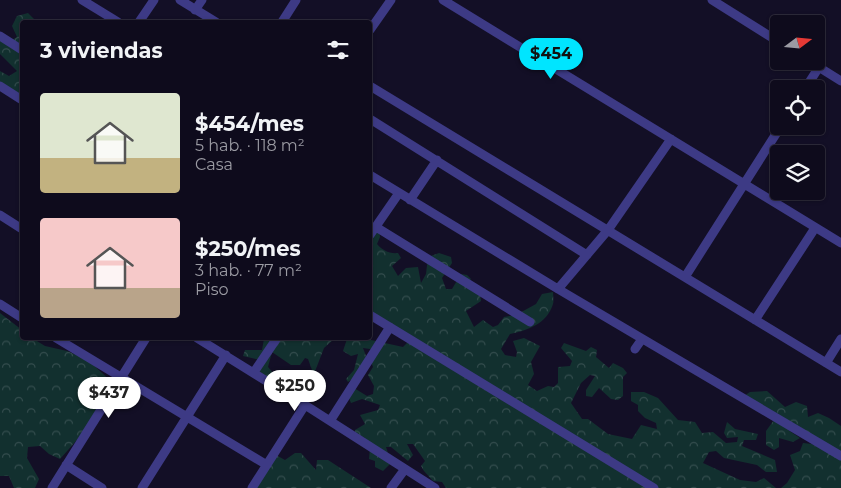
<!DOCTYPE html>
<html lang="es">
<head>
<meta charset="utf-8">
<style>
	:root { --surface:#0e0b1c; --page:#1c1929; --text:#f1f3f6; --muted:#9b9ba3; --line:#2e2b3b; --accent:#00e5ff }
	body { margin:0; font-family:Montserrat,sans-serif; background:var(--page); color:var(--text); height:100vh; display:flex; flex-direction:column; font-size:19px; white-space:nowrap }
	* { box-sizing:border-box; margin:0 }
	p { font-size:16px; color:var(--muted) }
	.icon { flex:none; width:28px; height:28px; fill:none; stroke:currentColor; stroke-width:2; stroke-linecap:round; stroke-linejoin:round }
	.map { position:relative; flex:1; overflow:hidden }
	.details { position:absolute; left:20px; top:20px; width:352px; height:320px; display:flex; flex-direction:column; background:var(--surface); border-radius:5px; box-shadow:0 1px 4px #0004,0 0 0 1px var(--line) }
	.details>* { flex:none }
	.needle { width:32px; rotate:74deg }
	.tools { position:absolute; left:770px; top:15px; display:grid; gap:10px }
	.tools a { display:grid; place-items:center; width:55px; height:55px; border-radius:5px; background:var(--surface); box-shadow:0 1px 4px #0004,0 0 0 1px var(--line); font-size:25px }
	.price { position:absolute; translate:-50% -42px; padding:0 11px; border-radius:18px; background:#fff; color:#222; font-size:16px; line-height:32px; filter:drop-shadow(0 1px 2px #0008) }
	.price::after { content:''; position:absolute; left:50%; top:30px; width:15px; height:11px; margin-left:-8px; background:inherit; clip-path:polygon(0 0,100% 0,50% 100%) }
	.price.current { background:var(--accent); color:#111 }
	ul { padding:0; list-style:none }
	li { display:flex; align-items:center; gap:15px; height:125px; padding:0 20px }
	li span { display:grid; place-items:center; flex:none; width:140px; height:100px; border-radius:5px; color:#555 }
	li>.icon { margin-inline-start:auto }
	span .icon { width:60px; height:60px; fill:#fffc; stroke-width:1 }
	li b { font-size:21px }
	h2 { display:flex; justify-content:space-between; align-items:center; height:60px; padding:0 20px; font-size:21px }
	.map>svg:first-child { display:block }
</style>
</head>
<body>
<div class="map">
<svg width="841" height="488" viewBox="0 0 841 488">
	<defs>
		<pattern id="forest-crowns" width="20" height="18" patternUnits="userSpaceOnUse" patternTransform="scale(1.25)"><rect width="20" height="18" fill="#12302f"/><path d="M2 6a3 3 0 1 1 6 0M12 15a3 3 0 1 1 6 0" fill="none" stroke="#344d4e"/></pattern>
	</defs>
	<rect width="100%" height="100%" fill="#130f26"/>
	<path fill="url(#forest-crowns)" d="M28 13 37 22H22V96L0 83V71L9 76 17 71 0 54V33L12 40 17 37 12 26 17 16Z
		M370 225 379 230 380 237 377 244C382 250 389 254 398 253L401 258 392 266 398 276 406 268 418 267 421 283 426 274 428 257 439 253 451 257 452 263 442 278 446 289H452L461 274 467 275 471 279 467 284 480 294 481 301 466 311 474 327 483 320 493 327 498 325 504 317 516 315 536 304 542 294 553 292C553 296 554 301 553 304 547 324 528 330 510 334L501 349 505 355 516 357 517 352 513 341 524 338 540 346 531 362 534 374 528 385 537 391 548 386 554 387 558 383V367L570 366 572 361 561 348 564 343 586 351 591 347 597 350 596 357 609 368 613 363 623 368 627 373 623 377V396L618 400 611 399 599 388 592 397 586 396V390L595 376 590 375 581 383 571 403 582 419H588L608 434 632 439 641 425 657 429 656 423 645 418 638 411V405L631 401V392H644L658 398 678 420 695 422 702 433 713 432 726 443 737 442 738 437 727 438 724 433 727 422 735 429 758 434 756 440H744L742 446 775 460 777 472H766L757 465 724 458 716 451 709 452 703 463 740 480 756 482 764 478 776 488H446L442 482 433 481 424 471 421 466 425 461 413 444H407L413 455 408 461 391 447H386L391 463 383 471 375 467V461L369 459 370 448 364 437 355 436V430L365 424 360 415 378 410 380 405 362 399 351 403 347 393 354 388 367 396 373 394 374 386 368 375 373 367 370 359 377 356V350L363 348 366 356 363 371 348 382 346 379 354 370 358 354 351 356 343 351 347 339 346 338H362L403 347 407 343 406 337 370 317Z
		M0 313 22 330V338H32L45 346 67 351 88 360 115 385 92 423 83 431 76 441 60 459 49 454 40 446 28 447 27 458 39 479 35 488H14L9 476H0Z
		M275 338H335L324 348 314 374 309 377 305 373 312 370 308 359 305 358 300 365H291L272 352 268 367 276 376 287 379 289 385 284 389 259 371 260 360 243 356 245 350H262L264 339Z
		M767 391 785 407 796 402 807 406 808 417 818 413 829 418 841 426V453L788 430 800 438 793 442 779 438V447L774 450 766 445V431L774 420 744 396 750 392Z
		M803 443 812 444 841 459V488H781L787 483 795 470 790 455 800 451Z
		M295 453H301L316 470 317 460H328L371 488H253L274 454 285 460Z"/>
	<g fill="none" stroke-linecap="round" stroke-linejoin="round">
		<path stroke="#3d3a85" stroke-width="9" d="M82 0 118 22
			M180 0 216 22
			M443 0 841 243
			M712 0 779 42
			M195 10 202 0
			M139 22 154 0
			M282 22 296 0
			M370 30 391 0
			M0 36 22 50
			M809 61 841 81
			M0 86 22 100
			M370 86 841 372
			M805 89 819 67
			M370 119 587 255
			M370 175 558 289 841 456
			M410 200 437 160
			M0 215 22 229
			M376 227 530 322
			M370 235 399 193
			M685 277 781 126
			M558 289 608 230 671 139
			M0 304 22 318
			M370 315 654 488
			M755 320 815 228
			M56 338 267 465
			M197 338 305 405 435 488
			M635 349 642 339
			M826 363 841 339
			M254 372 277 338
			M330 421 390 327
			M66 465 102 488
			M52 488 146 338
			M142 488 226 355
			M252 488 305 405
			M391 488 405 469"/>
	</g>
</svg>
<div class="tools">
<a><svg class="needle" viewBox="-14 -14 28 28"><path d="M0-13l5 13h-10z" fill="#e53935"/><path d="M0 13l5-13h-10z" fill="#9b9ba3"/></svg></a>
<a><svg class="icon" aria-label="locate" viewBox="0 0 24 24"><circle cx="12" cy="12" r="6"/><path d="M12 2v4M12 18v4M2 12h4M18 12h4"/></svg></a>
<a><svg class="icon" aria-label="layers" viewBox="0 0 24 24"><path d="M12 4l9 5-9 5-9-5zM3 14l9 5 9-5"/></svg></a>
</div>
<b class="price current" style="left:551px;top:80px">$454</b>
<b class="price" style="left:295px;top:412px">$250</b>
<b class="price" style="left:109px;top:419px">$437</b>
<section class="details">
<h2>3 viviendas<svg class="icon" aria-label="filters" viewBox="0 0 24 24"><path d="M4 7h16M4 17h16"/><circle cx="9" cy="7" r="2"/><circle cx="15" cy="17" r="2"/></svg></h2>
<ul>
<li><span style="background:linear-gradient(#dfe7d0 65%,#c2b280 0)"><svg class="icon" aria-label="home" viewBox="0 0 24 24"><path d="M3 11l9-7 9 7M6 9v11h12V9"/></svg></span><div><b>$454/mes</b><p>5 hab. · 118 m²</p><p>Casa</p></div></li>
<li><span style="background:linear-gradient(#f6c9c9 70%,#b9a48a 0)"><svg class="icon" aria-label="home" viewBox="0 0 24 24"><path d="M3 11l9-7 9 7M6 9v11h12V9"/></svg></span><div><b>$250/mes</b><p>3 hab. · 77 m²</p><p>Piso</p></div></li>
</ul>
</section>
</div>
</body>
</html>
